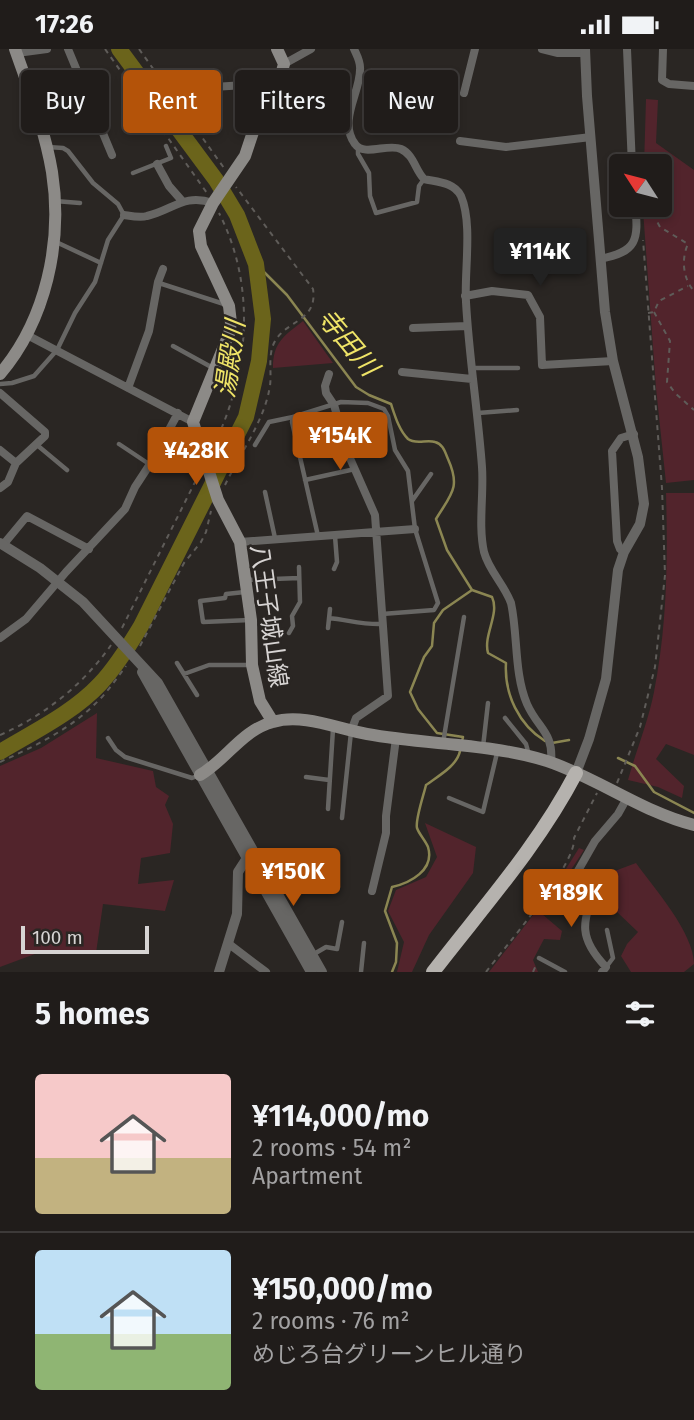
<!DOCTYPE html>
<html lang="en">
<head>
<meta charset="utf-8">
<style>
	:root { --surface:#201c1a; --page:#282523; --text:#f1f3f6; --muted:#a2a1a2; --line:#3d3a39; --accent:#b45309 }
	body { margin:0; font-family:"Fira Sans","Noto Sans JP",sans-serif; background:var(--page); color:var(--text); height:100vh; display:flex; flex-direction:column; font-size:26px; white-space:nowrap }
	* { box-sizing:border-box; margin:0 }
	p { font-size:23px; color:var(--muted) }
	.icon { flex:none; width:38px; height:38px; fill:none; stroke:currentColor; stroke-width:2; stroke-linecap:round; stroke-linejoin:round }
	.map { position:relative; height:923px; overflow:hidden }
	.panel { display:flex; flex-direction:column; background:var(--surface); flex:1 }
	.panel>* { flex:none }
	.hud { position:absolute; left:21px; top:21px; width:653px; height:63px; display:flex; gap:14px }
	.needle { width:46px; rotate:306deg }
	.buttons { position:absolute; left:609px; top:105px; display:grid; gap:14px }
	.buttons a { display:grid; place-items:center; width:63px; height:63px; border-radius:7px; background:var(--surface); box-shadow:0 4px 10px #0003,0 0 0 2px var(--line); font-size:35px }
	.scale { position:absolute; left:21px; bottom:18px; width:128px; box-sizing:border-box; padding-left:7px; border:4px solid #d7d4d3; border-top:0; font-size:19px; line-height:24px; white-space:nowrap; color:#d7d4d3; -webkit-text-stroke:5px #2a2623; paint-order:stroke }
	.price { position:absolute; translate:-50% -60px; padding:0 16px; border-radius:7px; background:var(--accent); color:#fff; font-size:23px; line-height:46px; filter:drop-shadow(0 2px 4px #0008) }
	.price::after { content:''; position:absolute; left:50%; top:42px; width:21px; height:16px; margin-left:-10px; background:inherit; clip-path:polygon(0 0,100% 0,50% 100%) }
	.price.current { background:#222; color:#fff }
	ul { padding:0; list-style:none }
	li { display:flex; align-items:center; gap:21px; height:175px; padding:0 35px }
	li+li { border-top:2px solid var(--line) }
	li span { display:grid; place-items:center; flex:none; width:196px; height:140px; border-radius:7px; color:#555 }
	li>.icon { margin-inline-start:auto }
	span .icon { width:84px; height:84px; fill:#fffc; stroke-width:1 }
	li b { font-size:30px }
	h2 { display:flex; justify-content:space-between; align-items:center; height:84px; padding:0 35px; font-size:30px }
	.chip { padding:0 24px; border-radius:7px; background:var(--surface); box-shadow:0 4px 10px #0003,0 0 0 2px var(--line); font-size:24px; line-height:63px }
	.chip.current { background:var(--accent); color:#fff }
	.status { display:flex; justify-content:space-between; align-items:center; height:49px; padding:0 35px; background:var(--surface); direction:ltr }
	.status svg { height:19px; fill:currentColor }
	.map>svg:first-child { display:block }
</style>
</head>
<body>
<div class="status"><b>17:26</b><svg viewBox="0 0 49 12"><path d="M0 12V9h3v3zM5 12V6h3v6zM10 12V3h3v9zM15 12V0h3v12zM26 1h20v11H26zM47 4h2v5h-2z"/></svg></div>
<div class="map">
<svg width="694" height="923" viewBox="0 0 694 923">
	<rect width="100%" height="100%" fill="#2a2623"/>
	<path fill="#52242c" d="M646 50 658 51 656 94 694 121V431L666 434 656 339 643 161V156H660V117H644Z
		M303 272 333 314 273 319C273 293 284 287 303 272Z
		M666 444H694V706L666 695 656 710 684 737 682 749 658 738 628 731C636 702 648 673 654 643 667 577 668 512 666 444Z
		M97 664 96 709 153 722 156 738 169 747 165 756 173 775 170 804 141 809 138 835 174 831 165 862 103 855 96 904 43 902 0 918V717L41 699Z
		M425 774 476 798 473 824 429 886 412 923H397L404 893 388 862 396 841 426 828 437 808Z
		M579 799 584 801 542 865 562 882 560 891 544 890 533 911 538 923H489L554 839Z
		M636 814C654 839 694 884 694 915L684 923H631L621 907 627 895 638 883 617 863 605 845 612 823Z"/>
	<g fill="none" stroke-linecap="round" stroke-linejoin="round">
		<path stroke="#8b8652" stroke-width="2.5" d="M256 215 287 246 356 338 369 346 391 355C395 367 399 381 408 390 416 396 427 390 435 393 443 395 445 403 448 410 461 439 451 445 436 470L447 501 472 541 443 561 434 574 432 597 424 608 410 643 418 660 437 684 463 688 462 692
			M472 541 492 548C500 565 483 586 488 604L506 614C504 645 519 676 545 692
			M552 694 569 691
			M618 709 635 717 654 743 694 764
			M392 923 396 913 397 894 385 862 392 838C410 834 435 821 428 798 425 791 419 785 417 779 415 771 424 745 426 736 438 727 457 717 460 702"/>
		<path stroke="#6b641b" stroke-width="16" d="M0 703C33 683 73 664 100 635 116 618 129 597 141 577L246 368 259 312 263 270 256 215 237 166 216 131 119 0"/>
		<path stroke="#5f5c59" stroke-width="2" stroke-dasharray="5 5" stroke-linecap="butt" d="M105 0 207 144
			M139 0 224 119
			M648 156 660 178 688 195C681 210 683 230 694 242
			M654 263 670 292 667 333 675 344 694 361
			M648 264 654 263 659 252 688 237
			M213 398C249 325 257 238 219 164
			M225 436C239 407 263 373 269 342 273 327 267 309 274 294 285 271 318 273 313 240L236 138
			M122 579 199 425
			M140 597 184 514 201 493 206 483 211 462
			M0 686C44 667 84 635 111 596
			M0 713C33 698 69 681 95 655 107 644 116 630 126 617
			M617 734 640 678 655 618 665 526 662 439 643 191
			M486 923C504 899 577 815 574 789L597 744
			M533 923 537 914"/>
		<path stroke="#676664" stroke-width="4.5" d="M291 81 350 83
			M358 99V105L369 124 370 147 376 164 417 153 419 137 424 130
			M133 124 171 109 166 97
			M55 152 80 154
			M54 192 101 214
			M159 234 227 256
			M173 297 213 319
			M472 319H518
			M0 335 12 334 34 327 57 301 75 264 95 233 108 191 124 166 118 155 93 134 68 102 63 99 48 98
			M478 364 517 361
			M119 395 149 415
			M37 396 67 421
			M255 396 269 373 293 368
			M305 431 355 420
			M265 443 275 489
			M412 452 431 425
			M318 487 292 373 293 368 341 353 368 354 384 360 388 367 395 401 408 422 415 480 438 554 434 561 382 565
			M334 520 337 513 335 487
			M246 531 299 529
			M245 543 226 545 225 549 200 552 203 573 250 571
			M329 569C348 571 364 576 382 575
			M328 579 330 560
			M289 584 293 577 292 567 300 553 299 518
			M177 614 197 646
			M184 625 209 616H252
			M505 669 526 695 529 706
			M108 689 116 701 125 708 192 729 200 726
			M443 694 464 568
			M483 698 488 654
			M306 728 329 731
			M449 749 483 763 497 704
			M328 760 333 680
			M342 769 351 683
			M264 820 291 815 321 818
			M607 881 613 909 607 917
			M314 905 326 898 337 900 342 873
			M539 909 565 923
			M361 923 364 894"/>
		<path stroke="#676664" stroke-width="8" d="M68 0 112 106
			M354 0C357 7 361 13 360 21 360 44 338 72 355 95 364 108 388 94 401 100 414 106 415 121 424 130 437 133 454 133 461 147 473 175 464 223 466 253 469 308 478 363 482 418 484 445 478 476 484 503 489 522 504 535 511 554 518 586 514 625 527 655 538 680 554 683 551 714
			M542 0 558 4H585
			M627 0 632 117
			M663 0 662 31 669 35 694 37
			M17 4 47 0
			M284 15 311 0
			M183 40 259 35 278 37
			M464 44 475 0
			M42 83 99 75
			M460 92 506 98 591 88
			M157 115 169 137 183 153
			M124 166C131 167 140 169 147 167 173 161 184 144 213 154
			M600 210C637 203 639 191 635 156
			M465 247 492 242 528 246 540 268 542 316 613 312
			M413 279 467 277
			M27 286 193 373
			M402 323 472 330
			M329 325 325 337 326 344 334 356 349 407 375 466 388 647 356 669 351 682
			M128 339 149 282 158 233 163 220
			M0 344 45 383V387L16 414
			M0 401 16 414 8 433 0 439
			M240 493 415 480
			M3 496 27 467 89 500
			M624 503 620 500 617 492 612 402 621 389 634 385
			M0 589 26 570 66 523 125 460 135 438 154 409 178 364
			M574 829 596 839C581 873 579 890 606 918L602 923
			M567 841 595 792 618 765 627 749
			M372 842 386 784V767L396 689
			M229 895 266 923"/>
		<path stroke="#676664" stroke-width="10" d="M0 494 40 519 83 553 158 634 322 923
			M142 623 311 923
			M576 724 589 690 606 630 618 521 624 503 640 475 644 455 638 408 613 312 605 263 587 47 585 0
			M219 923 237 865 238 823 249 806"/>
		<path stroke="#8c8a87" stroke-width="12" d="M0 325C46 271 63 193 52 123 45 81 29 40 15 0
			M273 673 260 652 252 616 251 571 240 493 218 451 193 373 229 285 231 274 229 257 201 197 199 182 213 154 245 107 253 83 278 37 284 15 277 0
			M200 726C226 711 242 681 273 673 303 664 338 680 367 685 427 696 489 694 547 712 598 729 642 763 694 776"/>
		<path stroke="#b5b2ae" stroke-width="14" d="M433 923C483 858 538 797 576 724"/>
	</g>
	<g text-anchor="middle" stroke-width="5" stroke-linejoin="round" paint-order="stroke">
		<g font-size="24" fill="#d7d4d3" stroke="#2a2623">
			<text transform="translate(269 567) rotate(82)" y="8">八王子城山線</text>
		</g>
		<g font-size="26" font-style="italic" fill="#efe467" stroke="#2a2623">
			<text transform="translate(348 293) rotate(50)" y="9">寺田川</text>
			<text transform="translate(230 310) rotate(-82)" y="9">湯殿川</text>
		</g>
	</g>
</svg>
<div class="buttons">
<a><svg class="needle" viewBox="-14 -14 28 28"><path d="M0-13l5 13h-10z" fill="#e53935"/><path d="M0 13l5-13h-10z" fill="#a2a1a2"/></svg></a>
</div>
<div class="scale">100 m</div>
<b class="price current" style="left:540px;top:239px">¥114K</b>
<b class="price" style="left:340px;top:423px">¥154K</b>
<b class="price" style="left:196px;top:438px">¥428K</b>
<b class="price" style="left:293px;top:859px">¥150K</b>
<b class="price" style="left:571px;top:880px">¥189K</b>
<div class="hud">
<a class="chip">Buy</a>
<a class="chip current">Rent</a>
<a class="chip">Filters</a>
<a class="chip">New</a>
</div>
</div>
<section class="panel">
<h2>5 homes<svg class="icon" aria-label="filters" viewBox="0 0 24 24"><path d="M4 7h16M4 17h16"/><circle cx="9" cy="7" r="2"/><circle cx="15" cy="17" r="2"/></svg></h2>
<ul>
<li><span style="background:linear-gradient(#f6c9c9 60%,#c2b280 0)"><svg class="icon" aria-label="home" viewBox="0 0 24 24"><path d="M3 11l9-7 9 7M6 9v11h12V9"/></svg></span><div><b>¥114,000/mo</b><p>2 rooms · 54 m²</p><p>Apartment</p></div></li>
<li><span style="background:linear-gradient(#bfe0f5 60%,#8fb573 0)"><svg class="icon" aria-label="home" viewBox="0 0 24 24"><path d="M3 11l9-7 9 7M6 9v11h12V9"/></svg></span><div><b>¥150,000/mo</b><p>2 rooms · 76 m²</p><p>めじろ台グリーンヒル通り</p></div></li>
</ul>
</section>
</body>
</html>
